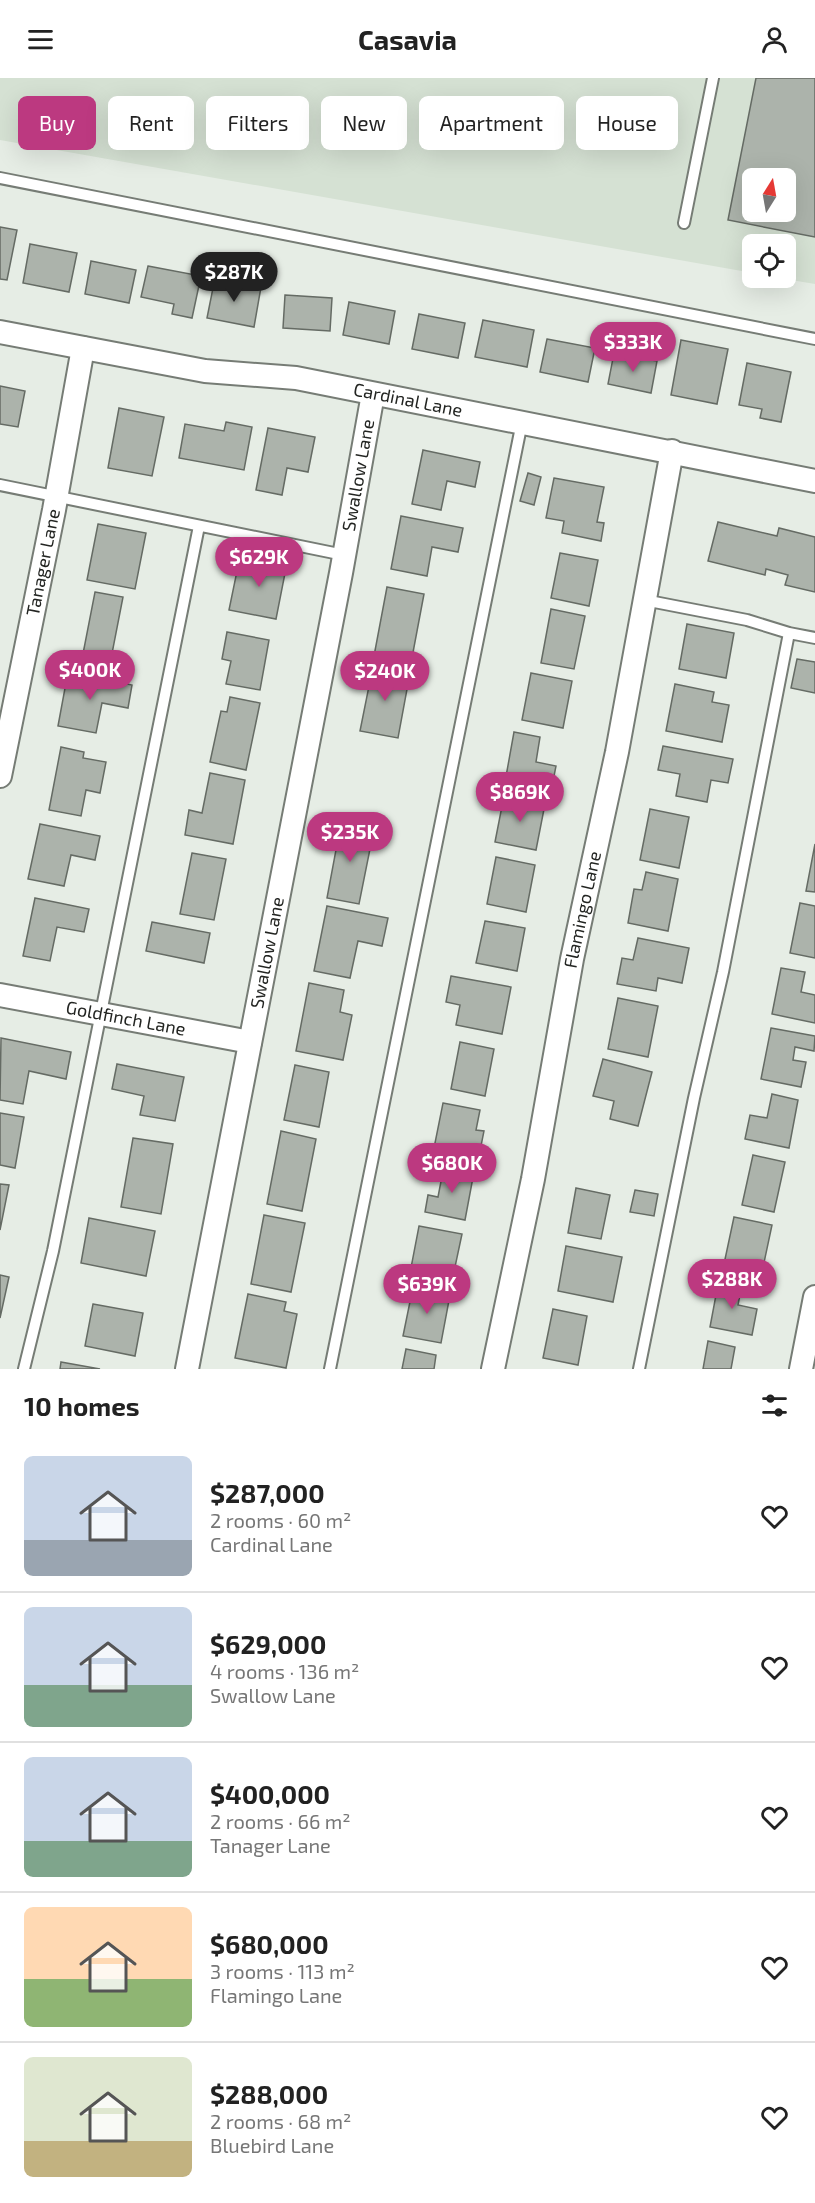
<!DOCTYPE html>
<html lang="en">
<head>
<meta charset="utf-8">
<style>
	:root { --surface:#fff; --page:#f2f2f2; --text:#222; --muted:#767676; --line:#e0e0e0; --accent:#bc3980 }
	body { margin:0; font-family:"Exo 2",sans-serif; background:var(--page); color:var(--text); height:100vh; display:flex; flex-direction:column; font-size:22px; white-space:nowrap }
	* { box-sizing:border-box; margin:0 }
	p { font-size:20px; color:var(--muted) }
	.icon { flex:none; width:33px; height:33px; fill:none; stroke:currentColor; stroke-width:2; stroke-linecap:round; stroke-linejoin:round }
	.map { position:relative; height:1291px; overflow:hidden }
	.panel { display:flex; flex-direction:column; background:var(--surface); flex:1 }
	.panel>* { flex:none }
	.top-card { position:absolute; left:18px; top:18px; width:780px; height:54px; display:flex; gap:12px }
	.needle { width:39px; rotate:11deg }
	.controls { position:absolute; left:742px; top:90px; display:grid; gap:12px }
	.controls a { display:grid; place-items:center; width:54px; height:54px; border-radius:9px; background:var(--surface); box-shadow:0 6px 24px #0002; font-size:30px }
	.price { position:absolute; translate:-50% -51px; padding:0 14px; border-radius:21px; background:var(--accent); color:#fff; font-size:20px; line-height:39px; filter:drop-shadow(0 2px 3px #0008) }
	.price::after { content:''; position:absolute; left:50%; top:36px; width:18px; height:14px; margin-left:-9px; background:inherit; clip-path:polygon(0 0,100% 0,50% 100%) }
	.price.active { background:#222; color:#fff }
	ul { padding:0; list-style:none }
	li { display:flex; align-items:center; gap:18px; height:150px; padding:0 24px }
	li+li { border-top:2px solid var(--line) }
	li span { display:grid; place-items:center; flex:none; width:168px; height:120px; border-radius:9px; color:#555 }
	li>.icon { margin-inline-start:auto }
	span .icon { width:72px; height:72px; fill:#fffc; stroke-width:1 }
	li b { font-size:26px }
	h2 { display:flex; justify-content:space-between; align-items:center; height:72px; padding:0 24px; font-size:26px }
	.tag { padding:0 21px; border-radius:9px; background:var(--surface); box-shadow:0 6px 24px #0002; font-size:21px; line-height:54px }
	.tag.active { background:var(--accent); color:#fff }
	header { display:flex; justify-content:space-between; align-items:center; height:78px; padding:0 24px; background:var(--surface); font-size:27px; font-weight:700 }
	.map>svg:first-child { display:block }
</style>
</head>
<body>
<header><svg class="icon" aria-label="menu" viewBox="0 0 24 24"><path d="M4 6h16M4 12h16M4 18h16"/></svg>Casavia<svg class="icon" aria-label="person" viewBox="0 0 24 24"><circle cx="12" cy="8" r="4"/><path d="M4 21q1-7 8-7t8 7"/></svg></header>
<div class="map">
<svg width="815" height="1291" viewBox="0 0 815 1291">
	<rect width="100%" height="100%" fill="#e6ede5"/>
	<path fill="#d5e1d3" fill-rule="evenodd" d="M0 0H815V206L779 200H786V166H753V195L0 62ZM753 100H786V134H753Z"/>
	<path fill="#acb3ab" stroke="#656b64" stroke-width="1.5" fill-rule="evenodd" d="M756 0H815V159L728 142ZM753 100H786V134H753Z
		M0 149 17 152 7 202 0 201Z
		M30 166 77 175 69 214 23 205Z
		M91 183 136 192 129 225 85 216Z
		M148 188 201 198 192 240 172 236 174 226 141 219Z
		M215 200 261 209 254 249 207 240Z
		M285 217 332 220 330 253 283 250Z
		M349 224 395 233 389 266 343 257Z
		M419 236 465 245 458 280 412 271Z
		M483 242 534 252 527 289 475 279Z
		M547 261 595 270 588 304 540 294Z
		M681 262 728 271 717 326 671 317Z
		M614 275 657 283 651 315 608 306Z
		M747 285 791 294 781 344 760 340 762 331 739 327Z
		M0 308 25 313 18 349 0 346Z
		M119 330 164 339 152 398 108 390Z
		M226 344 252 349 244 392 179 380 185 346 224 353Z
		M268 350 315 359 308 394 287 390 282 417 256 412Z
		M423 372 480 384 475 409 447 403 441 432 412 426Z
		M528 395 541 399 534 427 520 423Z
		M554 400 604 409 597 444 604 445 601 463 562 455 564 443 546 440Z
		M401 438 463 450 458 474 432 469 427 498 391 491Z
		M718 444 777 458 779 450 815 459V514L785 507 788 497 766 491 765 497 708 483Z
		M98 446 146 455 135 511 87 502Z
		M560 475 598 482 589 528 551 520Z
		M250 477 287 485 276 541 229 532 237 493 247 494Z
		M387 509 424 516 411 585 374 578Z
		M95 514 123 519 109 591 81 586Z
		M551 531 585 538 574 591 541 585Z
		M687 546 734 555 726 600 679 591Z
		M227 554 269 562 260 612 226 606 231 583 222 581Z
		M797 581 815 584V615L791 610Z
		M373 588 410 595 398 660 360 653Z
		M68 594 132 607 128 630 102 625 96 655 58 648Z
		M531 595 572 603 563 650 522 642Z
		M675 606 714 614 712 624 729 627 722 664 666 653Z
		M230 619 260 625 246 692 210 684 221 633 227 634Z
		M514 654 540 659 536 684 556 688 551 713 505 704Z
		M663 668 733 681 728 705 711 702 707 724 676 718 680 696 658 692Z
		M61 669 84 674 83 680 106 684 100 715 86 712 81 738 49 732Z
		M210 695 245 702 233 766 185 757 189 732 202 735Z
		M504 718 545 726 536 772 495 764Z
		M650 731 689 739 679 790 640 782Z
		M341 745 374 751 359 826 327 820Z
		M40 746 100 758 95 782 71 777 64 808 28 801Z
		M815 766V814L806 813Z
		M192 775 226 781 214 842 180 836Z
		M496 779 535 787 526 834 487 826Z
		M646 794 678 801 668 853 628 845 634 811 642 812Z
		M35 820 89 831 84 854 57 849 50 883 23 878Z
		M800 825 815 828V880L790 875Z
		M327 828 388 840 382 868 358 863 350 900 314 893Z
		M485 843 525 850 517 893 476 885Z
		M152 844 210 855 204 885 146 873Z
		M638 860 689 870 682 905 658 900 656 913 617 906 622 880 633 882Z
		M781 890 805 894 801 914 815 917V945L772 936Z
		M451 898 511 909 502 956 456 947 460 927 446 924Z
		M309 905 344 912 340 934 352 937 343 982 296 973Z
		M618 920 658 928 648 979 608 971Z
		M771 950 815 958 814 973 795 969 793 982 806 984 801 1009 761 1001Z
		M1 960 71 974 66 1001 29 993 23 1026 0 1022Z
		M460 964 494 971 485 1018 451 1011Z
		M603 981 652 994 638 1048 610 1041 614 1023 593 1018Z
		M117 986 184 999 175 1043 140 1037 144 1018 112 1011Z
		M295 987 329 994 319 1049 284 1042Z
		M772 1016 798 1022 789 1070 745 1061 750 1037 767 1040Z
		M443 1025 480 1032 476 1052 484 1053 478 1083 433 1075Z
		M0 1035 24 1039 15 1090 0 1087Z
		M281 1053 316 1061 302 1133 267 1126Z
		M133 1060 173 1066 161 1136 121 1129Z
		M753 1077 785 1084 774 1134 742 1127Z
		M444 1088 474 1094 465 1142 425 1134 428 1117 438 1119Z
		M0 1106 9 1107 0 1152Z
		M576 1110 610 1117 601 1161 568 1155Z
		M635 1112 658 1116 654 1138 630 1134Z
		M264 1137 305 1145 291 1214 251 1206Z
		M734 1139 772 1147 762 1194 724 1186Z
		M89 1140 155 1153 146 1198 81 1185Z
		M419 1148 462 1156 452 1203 410 1195Z
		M566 1168 622 1179 613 1224 558 1213Z
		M0 1197 9 1199 0 1240Z
		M719 1201 742 1206 738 1227 757 1231 752 1257 710 1249Z
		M413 1209 450 1217 441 1265 403 1258Z
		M248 1216 286 1224 284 1233 297 1236 286 1290 235 1280Z
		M93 1226 143 1235 135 1278 85 1268Z
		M553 1231 587 1238 578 1287 543 1280Z
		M708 1263 735 1269 731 1291H703Z
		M406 1271 436 1277 434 1291H402Z
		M61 1284 100 1291H60Z"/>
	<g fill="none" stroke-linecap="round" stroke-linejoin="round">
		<g stroke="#767c75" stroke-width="14">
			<path id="service" d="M0 100 815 261
				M684 145 713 0
				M0 407 344 477
				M644 522 747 542 789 555
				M24 1291 53 1173 199 448
				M330 1291 522 344
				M639 1291 694 1020 723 894 789 555 815 560"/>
		</g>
		<g stroke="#767c75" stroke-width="26">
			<g id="minor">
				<path id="s1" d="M0 254 205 293 296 300 815 403"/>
				<path id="s2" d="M0 698 54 432 83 270"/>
				<path id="s3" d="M0 917 250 964"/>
				<path id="s4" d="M187 1291 341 495 373 316"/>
				<path id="s5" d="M493 1291 533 1101 572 881 617 674 672 373"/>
				<path d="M801 1291 815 1219"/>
			</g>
		</g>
		<use href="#service" stroke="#fff" stroke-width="10"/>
		<use href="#minor" stroke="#fff" stroke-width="22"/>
	</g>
	<g text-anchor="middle" stroke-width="5" stroke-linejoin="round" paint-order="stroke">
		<g font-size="18" fill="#232522" stroke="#f3faf2">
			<text dy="6" stroke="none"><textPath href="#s1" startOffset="414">Cardinal Lane</textPath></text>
			<text dy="6" stroke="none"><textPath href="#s4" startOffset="910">Swallow Lane</textPath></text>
			<text dy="6" stroke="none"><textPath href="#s2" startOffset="218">Tanager Lane</textPath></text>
			<text dy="6" stroke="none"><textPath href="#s5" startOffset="468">Flamingo Lane</textPath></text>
			<text dy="6" stroke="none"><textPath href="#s4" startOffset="424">Swallow Lane</textPath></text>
			<text dy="6" stroke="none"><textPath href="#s3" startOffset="128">Goldfinch Lane</textPath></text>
		</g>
	</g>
</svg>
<div class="controls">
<a><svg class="needle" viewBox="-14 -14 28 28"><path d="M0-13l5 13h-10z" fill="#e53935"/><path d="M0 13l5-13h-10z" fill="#767676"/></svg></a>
<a><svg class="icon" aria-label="locate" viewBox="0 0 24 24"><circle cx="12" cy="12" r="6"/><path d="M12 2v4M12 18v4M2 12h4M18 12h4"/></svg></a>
</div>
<b class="price active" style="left:234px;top:225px">$287K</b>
<b class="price" style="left:633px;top:295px">$333K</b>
<b class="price" style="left:259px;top:510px">$629K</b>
<b class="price" style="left:90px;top:623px">$400K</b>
<b class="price" style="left:385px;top:624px">$240K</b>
<b class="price" style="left:520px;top:745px">$869K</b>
<b class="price" style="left:350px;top:785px">$235K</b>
<b class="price" style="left:452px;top:1116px">$680K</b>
<b class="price" style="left:732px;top:1232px">$288K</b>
<b class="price" style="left:427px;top:1237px">$639K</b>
<div class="top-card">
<a class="tag active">Buy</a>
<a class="tag">Rent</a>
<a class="tag">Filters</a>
<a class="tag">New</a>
<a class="tag">Apartment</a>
<a class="tag">House</a>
</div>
</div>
<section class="panel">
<h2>10 homes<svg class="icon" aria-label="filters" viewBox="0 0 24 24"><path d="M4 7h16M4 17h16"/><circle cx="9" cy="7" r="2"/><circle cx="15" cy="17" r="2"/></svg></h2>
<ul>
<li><span style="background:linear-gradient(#c9d6e8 70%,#9aa5b1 0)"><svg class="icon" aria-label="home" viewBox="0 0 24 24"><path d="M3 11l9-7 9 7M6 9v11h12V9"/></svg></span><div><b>$287,000</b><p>2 rooms · 60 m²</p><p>Cardinal Lane</p></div><svg class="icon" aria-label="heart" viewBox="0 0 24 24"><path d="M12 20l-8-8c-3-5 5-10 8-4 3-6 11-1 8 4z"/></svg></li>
<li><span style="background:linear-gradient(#c9d6e8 65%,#7fa58c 0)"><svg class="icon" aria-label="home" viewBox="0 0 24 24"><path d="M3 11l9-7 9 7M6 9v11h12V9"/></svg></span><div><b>$629,000</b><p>4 rooms · 136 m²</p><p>Swallow Lane</p></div><svg class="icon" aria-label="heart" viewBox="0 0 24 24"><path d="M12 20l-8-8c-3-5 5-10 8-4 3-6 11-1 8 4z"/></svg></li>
<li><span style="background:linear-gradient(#c9d6e8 70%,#7fa58c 0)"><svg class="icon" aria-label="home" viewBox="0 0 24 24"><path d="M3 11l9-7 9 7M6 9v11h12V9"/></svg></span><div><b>$400,000</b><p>2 rooms · 66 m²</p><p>Tanager Lane</p></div><svg class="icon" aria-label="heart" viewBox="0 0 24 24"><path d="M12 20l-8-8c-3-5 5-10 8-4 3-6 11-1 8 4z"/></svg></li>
<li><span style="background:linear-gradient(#ffd9b3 60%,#8fb573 0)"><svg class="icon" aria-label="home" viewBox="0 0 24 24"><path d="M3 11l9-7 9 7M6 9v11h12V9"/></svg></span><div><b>$680,000</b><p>3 rooms · 113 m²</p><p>Flamingo Lane</p></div><svg class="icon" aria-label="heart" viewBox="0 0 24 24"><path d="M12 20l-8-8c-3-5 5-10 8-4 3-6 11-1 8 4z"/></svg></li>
<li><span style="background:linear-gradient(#dfe7d0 70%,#c2b280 0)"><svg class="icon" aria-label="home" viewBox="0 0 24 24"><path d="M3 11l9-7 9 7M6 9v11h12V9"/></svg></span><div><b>$288,000</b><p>2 rooms · 68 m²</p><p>Bluebird Lane</p></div><svg class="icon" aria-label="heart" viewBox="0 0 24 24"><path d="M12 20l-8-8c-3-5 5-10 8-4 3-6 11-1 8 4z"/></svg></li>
</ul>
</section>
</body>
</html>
